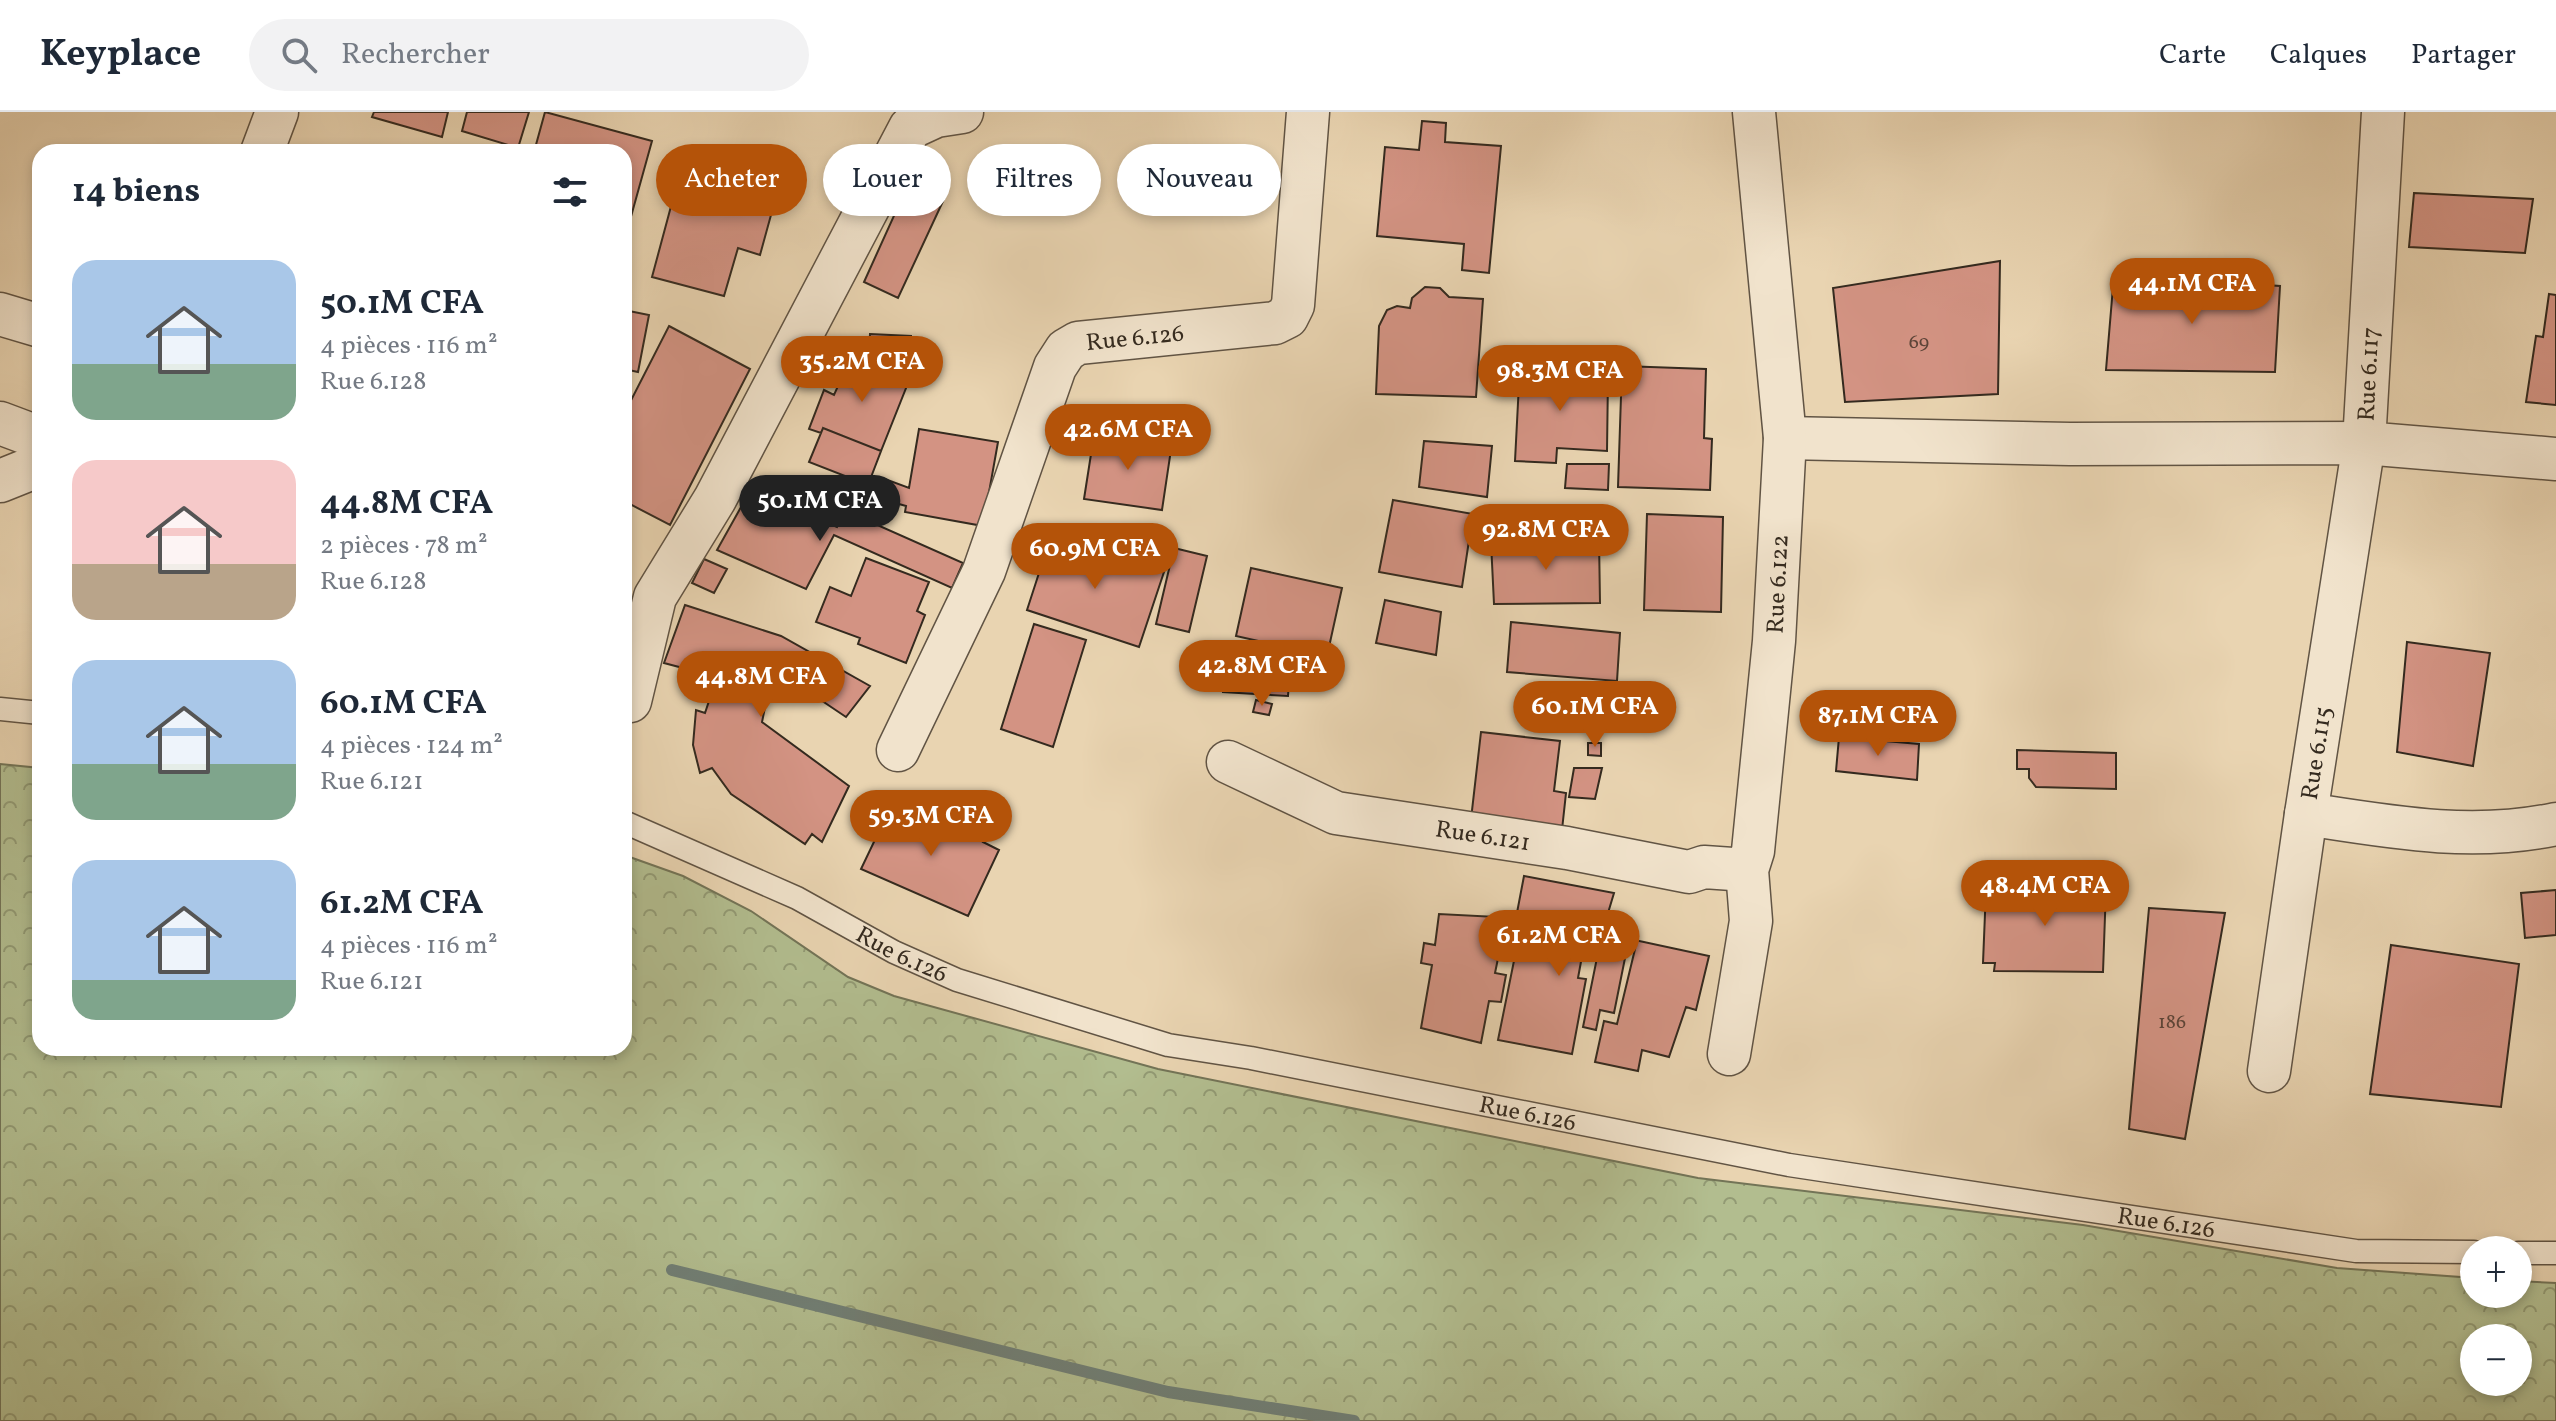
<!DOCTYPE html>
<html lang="fr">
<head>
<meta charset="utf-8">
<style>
	:root { --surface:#fff; --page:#f2f2f3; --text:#1f2937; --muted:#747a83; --line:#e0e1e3; --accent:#b45309 }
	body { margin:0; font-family:Vollkorn,serif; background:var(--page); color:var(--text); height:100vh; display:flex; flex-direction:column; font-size:30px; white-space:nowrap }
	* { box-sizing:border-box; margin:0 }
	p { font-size:26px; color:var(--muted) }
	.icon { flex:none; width:44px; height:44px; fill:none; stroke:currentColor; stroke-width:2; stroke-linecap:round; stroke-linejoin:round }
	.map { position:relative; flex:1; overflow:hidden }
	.panel { position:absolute; left:32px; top:32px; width:600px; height:912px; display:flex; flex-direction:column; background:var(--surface); border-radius:24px; box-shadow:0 4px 12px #0003 }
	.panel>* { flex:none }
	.hud { position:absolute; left:656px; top:32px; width:760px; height:72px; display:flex; gap:16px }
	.fabs { position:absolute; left:2460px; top:1124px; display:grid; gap:16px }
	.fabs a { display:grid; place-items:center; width:72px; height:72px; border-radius:50%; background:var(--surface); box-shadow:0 4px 12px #0003; font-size:40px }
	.price { position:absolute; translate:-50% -68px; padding:0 18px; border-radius:28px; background:var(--accent); color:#fff; font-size:26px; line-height:52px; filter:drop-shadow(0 2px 4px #0008) }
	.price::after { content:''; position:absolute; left:50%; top:48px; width:24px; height:18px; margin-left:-12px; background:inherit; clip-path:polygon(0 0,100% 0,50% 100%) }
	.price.active { background:#222; color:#fff }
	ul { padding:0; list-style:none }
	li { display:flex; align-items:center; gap:24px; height:200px; padding:0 40px }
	li span { display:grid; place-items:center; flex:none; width:224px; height:160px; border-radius:24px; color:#555 }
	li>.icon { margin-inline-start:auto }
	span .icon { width:96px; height:96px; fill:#fffc; stroke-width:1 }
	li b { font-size:34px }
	h2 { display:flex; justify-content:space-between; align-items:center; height:96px; padding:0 40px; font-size:34px }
	.pill { padding:0 28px; border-radius:36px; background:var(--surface); box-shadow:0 4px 12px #0003; font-size:28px; line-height:72px }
	.pill.active { background:var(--accent); color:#fff }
	header { display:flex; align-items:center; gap:48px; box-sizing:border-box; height:112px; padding:0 40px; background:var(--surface); border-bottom:2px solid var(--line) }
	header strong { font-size:38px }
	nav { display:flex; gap:44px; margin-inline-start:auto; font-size:28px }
	.search { width:560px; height:72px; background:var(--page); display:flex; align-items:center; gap:20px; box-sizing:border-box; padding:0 28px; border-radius:44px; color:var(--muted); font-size:30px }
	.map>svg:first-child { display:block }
</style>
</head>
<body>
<header>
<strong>Keyplace</strong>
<div class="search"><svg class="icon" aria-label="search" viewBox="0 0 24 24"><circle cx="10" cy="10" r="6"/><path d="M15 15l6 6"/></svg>Rechercher</div>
<nav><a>Carte</a><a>Calques</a><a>Partager</a></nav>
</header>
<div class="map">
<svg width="2556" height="1309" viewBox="0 0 2556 1309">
	<defs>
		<pattern id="forest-crowns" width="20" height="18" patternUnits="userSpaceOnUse" patternTransform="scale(2)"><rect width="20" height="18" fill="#b2bd8f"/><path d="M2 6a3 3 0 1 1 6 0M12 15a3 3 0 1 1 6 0" fill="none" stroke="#929a74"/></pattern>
	</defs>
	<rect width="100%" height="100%" fill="#e9d4b1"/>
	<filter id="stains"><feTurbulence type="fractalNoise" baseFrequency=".0025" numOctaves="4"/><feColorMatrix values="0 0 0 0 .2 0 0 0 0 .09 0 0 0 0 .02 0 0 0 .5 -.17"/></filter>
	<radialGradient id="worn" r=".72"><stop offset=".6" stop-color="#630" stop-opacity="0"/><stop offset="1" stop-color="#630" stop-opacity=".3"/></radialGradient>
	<path fill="url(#forest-crowns)" stroke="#737457" stroke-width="2" fill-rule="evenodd" d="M0 652 40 656V936H624V743L683 764 751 799 848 865 894 884 1158 957 1698 1066 2083 1113 2337 1156 2474 1166V1182H2518V1169L2556 1171V1309H0ZM2474 1226H2518V1270H2474Z"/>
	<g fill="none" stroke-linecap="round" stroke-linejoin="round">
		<path stroke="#707f76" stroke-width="12" d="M672 1158 1168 1280 1354 1309"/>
	</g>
	<path fill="#d39383" stroke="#342a1f" stroke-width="2" d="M374 0H448L442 25 372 5Z
		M467 0H529L518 36 462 19Z
		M545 0 652 29 627 119 624 40H534Z
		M1422 9 1446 11 1445 30 1501 34 1489 161 1462 158 1464 132 1377 124 1385 35 1419 38Z
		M684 46 755 65 747 96 771 103 760 143 738 136 724 184 652 165Z
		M2414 81 2533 87 2525 141 2409 135Z
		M944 87 898 186 864 170 897 97Z
		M2000 149 1998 282 1845 290 1833 176Z
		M2114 163 2280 174 2275 260 2106 258Z
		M1425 175 1440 176 1449 185 1483 187 1476 285 1376 282 1379 214 1387 198 1397 194 1410 196 1412 186Z
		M2549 182 2556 183V293L2526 290 2536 224 2543 225Z
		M624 198 649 203 638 260 624 257Z
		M669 214 750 257 670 413 624 389V302Z
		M870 222 911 224V241L869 240Z
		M852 243 910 266 881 339 823 316 821 321 809 317 824 278 834 283Z
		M1520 252 1559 253V262L1608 264 1607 339 1557 336 1556 351 1515 349Z
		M1622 254 1706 257 1704 326 1712 327 1710 378 1618 375Z
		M823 316 881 339 868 373 809 350Z
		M919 317 998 330 983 414 905 400 906 394 878 386 885 367 909 376Z
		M1094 323 1172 331 1162 398 1084 387Z
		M1424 329 1492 334 1487 385 1419 375Z
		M1567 352H1609L1608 378 1565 376Z
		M750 379 837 415 846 399 963 451 952 476 834 423 806 477 717 438Z
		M1393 388 1473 402 1462 475 1379 460Z
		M1647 402 1723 405 1721 500 1644 498Z
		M1051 424 1164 460 1139 535 1027 498Z
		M1599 427 1600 491 1494 492 1491 430Z
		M1174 436 1207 444 1189 520 1156 512Z
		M866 446 929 470 917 499 925 503 906 551 858 532 860 526 816 510 830 475 851 484Z
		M704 447 727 457 714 481 692 471Z
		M1251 456 1342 476 1327 544 1236 524Z
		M1385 488 1441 500 1436 543 1376 531Z
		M685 493 781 524 870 574 846 605 773 556 762 610 849 674 822 730 812 722 805 732 731 682 712 656 700 661 693 633 696 598 705 601 717 565 664 551Z
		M1511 510 1620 521 1617 569 1507 560Z
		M1034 512 1086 528 1053 635 1001 617Z
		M2407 530 2490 541 2473 654 2397 640Z
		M1225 550 1290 554 1288 584 1223 580Z
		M1256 588 1272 592 1269 603 1253 600Z
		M1481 620 1560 629 1554 679 1566 681 1561 727 1470 716Z
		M1839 625 1919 632 1917 668 1836 659Z
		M1588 631H1601V644L1588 643Z
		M2017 638 2116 641V677L2036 675 2029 666V657H2017Z
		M1574 656H1602L1595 687 1569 685Z
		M893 690 912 697 914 692 941 710 943 705 957 710 955 715 986 725 983 730 999 738 968 804 861 757Z
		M1524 764 1614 781 1602 821 1709 844 1696 898 1686 895 1669 945 1642 938 1638 959 1595 950 1604 909 1617 912 1635 837 1627 836 1614 901 1600 898 1596 918 1583 915 1600 831 1585 828 1578 866 1586 867 1572 942 1498 928 1519 824 1503 822 1495 861 1506 863 1501 890 1489 889 1481 931 1421 916 1432 853 1421 851 1424 831 1435 833 1439 802 1516 806Z
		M1999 768 2106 776 2103 860 1994 859 1995 851H1983L1986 777H1998Z
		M2556 778V823L2525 826 2521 781Z
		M2149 796 2225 801 2185 1027 2129 1017Z
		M2391 833 2519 852 2501 995 2370 982Z"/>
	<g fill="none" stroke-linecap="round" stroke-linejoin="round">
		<g stroke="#615444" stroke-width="25">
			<g id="service">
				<path d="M0 597 40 601"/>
				<path id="s1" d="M624 710 797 786 894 840 957 868 1168 933 1251 946 1789 1053 2356 1139 2474 1140"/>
				<path d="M2518 1141H2556"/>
			</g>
		</g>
		<g stroke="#615444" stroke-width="45">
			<g id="minor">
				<path d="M2383 0 2364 331 2556 347"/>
				<path d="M262 40 277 0"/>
				<path d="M0 202 40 214"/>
				<path d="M0 311 40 326"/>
				<path d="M1785 326 2070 332 2364 331 2306 702C2390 715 2472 730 2556 712"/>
				<path d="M0 369 40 353"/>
				<path d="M630 589 655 485 715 387 910 16 936 4 962 0"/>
				<path id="s2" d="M898 638 984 459 1055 255 1066 238 1078 231 1275 211 1287 205 1293 193 1308 0"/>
				<path id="s3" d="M1228 650 1336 701 1567 736 1689 760 1704 755 1747 758"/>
				<path id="s4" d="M1729 942 1751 809 1747 758 1753 739 1774 529 1785 326 1754 0"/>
				<path d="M2269 959 2306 702"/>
			</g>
		</g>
		<use href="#service" stroke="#f1e3cc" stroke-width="22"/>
		<use href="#minor" stroke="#f1e3cc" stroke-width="42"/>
	</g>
	<g text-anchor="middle" stroke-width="6" stroke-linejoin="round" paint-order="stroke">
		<g font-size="20" fill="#5c4438">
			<text x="1919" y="236">69</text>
			<text x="2172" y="916">186</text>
		</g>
		<g font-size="24" fill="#342a1f" stroke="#f1e3cc">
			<text dy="8" stroke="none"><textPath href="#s2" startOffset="506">Rue 6.126</textPath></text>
			<text transform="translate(2368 262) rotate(-87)" y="8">Rue 6.117</text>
			<text dy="8" stroke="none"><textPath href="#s4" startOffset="474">Rue 6.122</textPath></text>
			<text transform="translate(2316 641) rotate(-81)" y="8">Rue 6.115</text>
			<text dy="8" stroke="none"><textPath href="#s3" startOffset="268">Rue 6.121</textPath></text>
			<text dy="8" stroke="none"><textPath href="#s1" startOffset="308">Rue 6.126</textPath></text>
			<text dy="8" stroke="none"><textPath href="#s1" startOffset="956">Rue 6.126</textPath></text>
			<text dy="8" stroke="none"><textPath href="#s1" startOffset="1604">Rue 6.126</textPath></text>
		</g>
	</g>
	<rect width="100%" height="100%" filter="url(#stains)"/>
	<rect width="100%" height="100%" fill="url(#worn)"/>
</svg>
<div class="fabs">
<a>+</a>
<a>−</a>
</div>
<b class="price" style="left:2192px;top:214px">44.1M CFA</b>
<b class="price" style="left:862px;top:292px">35.2M CFA</b>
<b class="price" style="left:1560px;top:301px">98.3M CFA</b>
<b class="price" style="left:1128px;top:360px">42.6M CFA</b>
<b class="price active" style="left:820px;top:431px">50.1M CFA</b>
<b class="price" style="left:1546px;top:460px">92.8M CFA</b>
<b class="price" style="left:1095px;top:479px">60.9M CFA</b>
<b class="price" style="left:1262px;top:596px">42.8M CFA</b>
<b class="price" style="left:761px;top:607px">44.8M CFA</b>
<b class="price" style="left:1595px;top:637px">60.1M CFA</b>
<b class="price" style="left:1878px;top:646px">87.1M CFA</b>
<b class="price" style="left:931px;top:746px">59.3M CFA</b>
<b class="price" style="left:2045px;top:816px">48.4M CFA</b>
<b class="price" style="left:1559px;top:866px">61.2M CFA</b>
<div class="hud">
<a class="pill active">Acheter</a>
<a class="pill">Louer</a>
<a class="pill">Filtres</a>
<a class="pill">Nouveau</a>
</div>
<section class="panel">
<h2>14 biens<svg class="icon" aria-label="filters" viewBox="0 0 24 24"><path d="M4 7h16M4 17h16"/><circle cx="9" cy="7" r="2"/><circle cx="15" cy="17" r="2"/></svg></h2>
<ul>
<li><span style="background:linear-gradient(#a9c7e8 65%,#7fa58c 0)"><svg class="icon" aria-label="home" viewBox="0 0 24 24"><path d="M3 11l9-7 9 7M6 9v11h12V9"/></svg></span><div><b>50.1M CFA</b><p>4 pièces · 116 m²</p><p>Rue 6.128</p></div></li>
<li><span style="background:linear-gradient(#f6c9c9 65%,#b9a48a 0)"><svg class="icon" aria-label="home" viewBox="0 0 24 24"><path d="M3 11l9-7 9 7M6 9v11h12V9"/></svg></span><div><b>44.8M CFA</b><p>2 pièces · 78 m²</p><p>Rue 6.128</p></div></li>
<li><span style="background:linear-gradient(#a9c7e8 65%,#7fa58c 0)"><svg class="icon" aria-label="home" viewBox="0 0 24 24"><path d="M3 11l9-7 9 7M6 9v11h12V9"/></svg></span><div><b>60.1M CFA</b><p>4 pièces · 124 m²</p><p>Rue 6.121</p></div></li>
<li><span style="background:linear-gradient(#a9c7e8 75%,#7fa58c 0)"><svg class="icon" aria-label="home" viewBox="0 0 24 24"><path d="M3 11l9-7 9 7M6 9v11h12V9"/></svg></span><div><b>61.2M CFA</b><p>4 pièces · 116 m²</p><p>Rue 6.121</p></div></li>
</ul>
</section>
</div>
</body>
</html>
